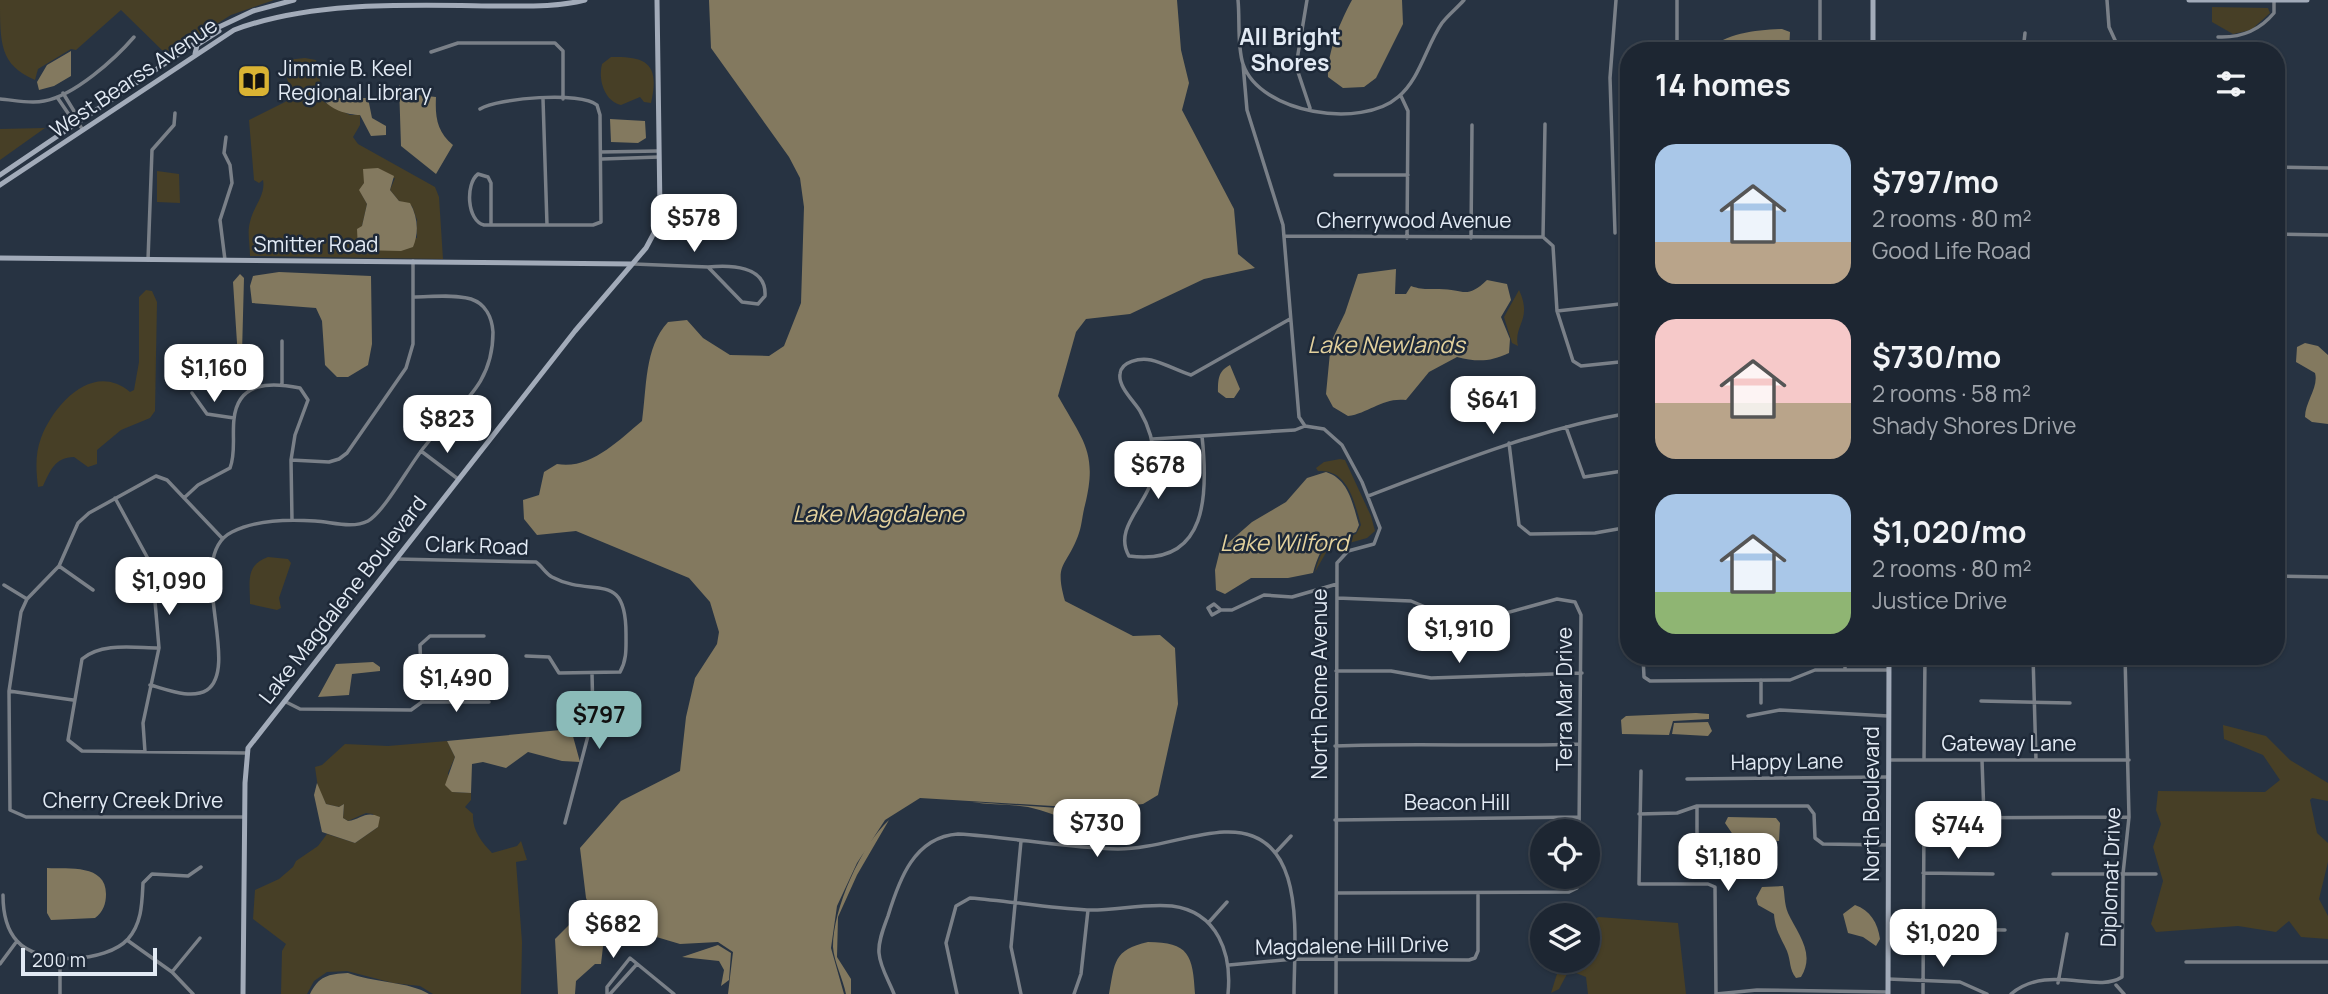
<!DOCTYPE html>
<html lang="en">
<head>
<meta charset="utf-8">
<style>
	:root { --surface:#1d2632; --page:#2a323e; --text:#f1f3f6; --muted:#a0a5ac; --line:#3b434d; --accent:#8bbbb9 }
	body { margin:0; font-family:Manrope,sans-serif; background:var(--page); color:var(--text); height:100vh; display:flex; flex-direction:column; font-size:26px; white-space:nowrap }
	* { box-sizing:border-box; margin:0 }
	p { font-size:23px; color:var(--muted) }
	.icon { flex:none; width:38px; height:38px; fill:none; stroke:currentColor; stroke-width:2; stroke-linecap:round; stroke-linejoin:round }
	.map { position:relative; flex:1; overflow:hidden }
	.drawer { position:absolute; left:1620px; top:42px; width:665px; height:623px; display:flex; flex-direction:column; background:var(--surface); border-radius:28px; box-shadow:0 2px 5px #0004,0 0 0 2px var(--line) }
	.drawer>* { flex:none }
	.controls { position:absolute; left:1530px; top:819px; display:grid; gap:14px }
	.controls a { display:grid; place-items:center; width:70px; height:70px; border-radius:50%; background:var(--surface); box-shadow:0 2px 5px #0004,0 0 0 2px var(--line); font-size:35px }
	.scale { position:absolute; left:21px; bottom:18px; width:136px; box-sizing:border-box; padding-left:7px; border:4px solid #e2eaf4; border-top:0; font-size:19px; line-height:24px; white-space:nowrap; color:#e2eaf4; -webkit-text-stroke:5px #1e2938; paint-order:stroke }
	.price { position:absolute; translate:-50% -60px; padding:0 16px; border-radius:14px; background:#fff; color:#222; font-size:23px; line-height:46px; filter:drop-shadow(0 2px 4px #0008) }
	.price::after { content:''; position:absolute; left:50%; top:42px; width:21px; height:16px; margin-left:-10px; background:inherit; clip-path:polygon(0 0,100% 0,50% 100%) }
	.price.selected { background:var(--accent); color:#111 }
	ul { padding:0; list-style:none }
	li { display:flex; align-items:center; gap:21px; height:175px; padding:0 35px }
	li span { display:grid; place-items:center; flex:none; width:196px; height:140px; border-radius:21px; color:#555 }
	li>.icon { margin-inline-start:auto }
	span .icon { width:84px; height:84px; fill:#fffc; stroke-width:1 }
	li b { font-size:30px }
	h2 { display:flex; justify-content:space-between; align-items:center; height:84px; padding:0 35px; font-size:30px }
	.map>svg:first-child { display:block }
</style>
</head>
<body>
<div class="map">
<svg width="2328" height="994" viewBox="0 0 2328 994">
	<rect width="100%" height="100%" fill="#273342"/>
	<path fill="#473f26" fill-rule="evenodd" d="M0 0H274L231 15 167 55 121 10 76 50 71 49 38 69 35 80C0 65 0 44 0 0Z
		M2212 7 2268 8 2270 13 2251 30 2233 34 2212 22Z
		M611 57C647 56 660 64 651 103L644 102 640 97 621 105C604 101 598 79 602 64Z
		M305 58 316 60 324 102 350 115H360V125L353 137 358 144 435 187 439 197 443 259 250 256C250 245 247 232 250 222 253 207 266 195 263 180L259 183 254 180 249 120 287 101 290 89 283 64 286 60ZM395 178 390 190 399 201 412 206 417 220V238L362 226 367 204 361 193 364 183Z
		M45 128 0 160V129Z
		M157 171 179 174 180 203 157 202Z
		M146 290 152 291 157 302 155 411 150 418 121 430 97 450V464L88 467 74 457C55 457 50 471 43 486L38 487C36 470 35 454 41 438 54 404 93 361 130 392L134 390 139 362V297Z
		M1519 290C1533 320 1513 325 1518 346L1512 343 1504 317Z
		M1340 459 1345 460 1371 516 1375 531 1367 538 1328 549 1315 572C1323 543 1329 544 1356 534L1361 525C1354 501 1348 469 1318 471L1316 468 1324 462Z
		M268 557 288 559 291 563 279 598 281 608 277 610 250 604C250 582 245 565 268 557Z
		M2223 725 2266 736 2290 760 2328 783V801L2312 798 2310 800 2317 833 2328 843V862L2319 899 2328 916V939L2301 937 2289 921 2276 932 2238 926 2156 932 2151 924 2163 881 2153 847 2161 824 2156 810 2158 791 2265 792 2280 780 2263 755 2224 739Z
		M447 741 455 757 448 773 452 792 471 793V800L465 807 473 814C472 830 481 841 492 853L517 846 521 841 527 860 516 862 522 942 521 994H433L420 986 393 983 347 971 327 972 314 981 307 994H281L282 951 286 944 253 919 255 890 279 879 293 867 296 861 318 846 327 834 355 843 378 827 373 814 366 813 348 821 343 818 344 804 339 807 326 804 318 788 315 767 322 765 345 744 388 746Z
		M1599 917 1678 923 1686 994H1588L1586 977 1576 973 1567 974 1559 989 1551 993 1561 961H1587V921Z"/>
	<path fill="#83795f" d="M709 0H1177L1181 50 1189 83 1182 110 1234 209 1238 254 1255 268 1204 279 1130 314 1086 319 1076 332 1058 396C1083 441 1098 452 1085 505 1082 516 1082 526 1078 536 1066 568 1054 562 1065 601L1133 636 1160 635 1175 648 1178 704 1158 795 1143 804 1102 809 920 798 885 820 857 863 837 906 831 948 844 994H728L733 952 718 942 680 944 616 925 604 938 601 964H595L576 981 575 994H558L555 939 571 923 594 922 595 919 586 898 580 848 621 801 680 771 686 717 695 678 717 644 719 632 710 602 689 578 576 531 537 535 524 519 523 500 539 495 544 472 557 464C590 470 618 441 642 421 647 388 644 348 668 322L687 320 703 338 730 355 769 356 784 346 801 303 804 207 800 178 789 157 711 48Z
		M1352 0H1402L1403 24 1376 78 1364 87 1343 88 1328 77C1327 53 1340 22 1352 0Z
		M1782 29 1790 32 1789 51H1706C1727 33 1755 30 1782 29Z
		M71 51V76L54 86 39 90 37 82 47 65Z
		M399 85 417 95 436 97C435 117 437 132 453 145L436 174 401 146Z
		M323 98H368L372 118 386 126V135L371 136 360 115C348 115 328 109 323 98Z
		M610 119 645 121 646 138 638 143 611 142Z
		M378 168 394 176 390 190 399 201 410 203C418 217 419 233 413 247L401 251 358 250 357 229 362 226 367 204 359 190 364 183 363 169Z
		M1396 269 1395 294H1406L1411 286C1422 290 1428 289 1439 289 1464 289 1466 300 1487 280L1507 284 1511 300 1501 317 1510 339 1509 353C1490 362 1477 362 1457 357L1429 372 1406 400C1383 397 1369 413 1348 416L1333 407 1326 394 1331 342 1345 313 1358 274Z
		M279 272 371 276 372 344 368 365 348 377H337L325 365 322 321 316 308 252 303 250 286 253 276Z
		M240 274 244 278 242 353 238 358 233 282Z
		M2305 343 2318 346 2328 355V424L2312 422 2305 417C2305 402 2319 387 2315 373L2296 362 2297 347Z
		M1230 365 1240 389 1234 398H1226L1218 392C1218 380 1218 371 1230 365Z
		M1326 472C1349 479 1353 505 1359 525L1356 532C1326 543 1322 542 1313 573L1288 578H1251L1225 594 1216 590 1215 570 1220 550 1252 522 1286 502 1307 478Z
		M373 662 380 667V671L352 674 349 695 318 697 336 664Z
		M1696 713 1709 714V719L1673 721 1669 735 1622 734 1621 720 1626 716Z
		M1708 722 1712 731 1708 736 1672 734 1674 723Z
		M571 729 580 762 562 761 528 752 506 768 483 762 472 764 471 793 452 792 445 785 455 757 447 741Z
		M317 783 326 804 339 807 344 804 343 818 348 821C361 819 366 810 380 817L378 827 355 843 322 832 314 795Z
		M972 802 1100 811 1103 815C1083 830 1049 811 1028 807 1010 804 990 805 972 802Z
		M1728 817 1776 818 1780 823 1779 841 1738 842 1725 823Z
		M889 820 857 875 838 917 837 957 851 979V994H846C843 979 834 962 833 947 833 908 861 846 889 820Z
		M47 868C69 869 106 864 106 894 106 904 103 912 95 918L51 920 47 913Z
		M1783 886C1785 894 1784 904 1788 913 1797 933 1816 953 1801 977L1796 978C1789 969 1791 961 1787 951 1781 938 1775 930 1774 914L1758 905 1756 898 1762 887Z
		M1855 905C1870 910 1878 923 1880 939L1876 946 1863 937 1848 933 1843 914Z
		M1148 942C1189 942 1193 955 1195 994H1109C1115 962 1113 950 1148 942Z
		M718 945 731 953 729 980 721 986 724 970 719 961 682 957Z
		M348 973C371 982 411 982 429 994H310C319 976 328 974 348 973Z"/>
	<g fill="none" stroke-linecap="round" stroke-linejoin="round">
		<path stroke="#7a8088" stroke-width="3.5" d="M1238 0C1240 19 1237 46 1243 64 1260 114 1362 129 1398 97 1420 79 1426 46 1442 23 1448 15 1457 8 1464 0
			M1307 0 1296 66 1310 108
			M1820 0V51
			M2107 0 2109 27 2120 51
			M2218 37C2241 38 2259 31 2274 13V0
			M1677 51V0
			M2023 51 2025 33
			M431 52 458 43H555L563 51V99
			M1243 64 1247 110 1283 225 1299 417 1305 426 1324 429 1342 445 1362 482 1380 528 1374 544 1348 551 1337 563 1336 994
			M63 93 77 116 76 120
			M1401 96 1408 111 1407 238
			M57 97 72 119 76 120 83 130
			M0 99C14 100 30 104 44 101 74 96 115 59 134 37
			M543 99 547 225
			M480 109C498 98 581 91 597 105L600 115 601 222 593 225H484C467 221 465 184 478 174L488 177 491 183V225
			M601 152 658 151
			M602 159 659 157
			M2277 167 2328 168
			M1335 175H1408
			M1615 233 1610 78 1616 0
			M2277 234 2328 235
			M1284 236 1543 237
			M1543 237 1553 246 1557 311 1573 361 1581 366 1629 361
			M1543 237 1545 124
			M1471 238 1472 125
			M148 260 152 150 174 125 175 113
			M225 260 220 220 232 183 230 165 224 153 226 137
			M634 264 708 267 742 302 758 304 765 296C767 265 729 265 708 267
			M1557 311 1629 303
			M1625 361 1629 393
			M282 384V341
			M192 393 207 414 234 418
			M1566 427 1584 477 1629 470
			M1202 436C1208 492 1209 567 1129 556 1112 527 1150 503 1153 473 1156 451 1151 430 1140 411 1134 401 1118 387 1120 374 1121 361 1140 358 1151 360 1164 363 1178 371 1191 375L1290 319
			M1153 439 1295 430 1305 426
			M1509 443 1519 525 1530 534 1595 533 1629 527
			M421 451 458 479
			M291 460 329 462 339 459 347 453 406 368 413 344V261
			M1368 496C1454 463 1539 429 1629 413
			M115 498 152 566 159 648 143 723 145 752
			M184 498 198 485 230 468C236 453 232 436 234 419 238 381 271 382 300 388L308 400 295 435 291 460 292 520
			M222 538 167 480 156 476 89 513 78 523 59 566 27 599 21 612 9 691 10 810 26 817H245
			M396 559 536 562C542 566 545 573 552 577 593 599 626 568 626 634 626 648 627 660 620 672L559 673 549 657 526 656
			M59 566 93 590
			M2277 576 2328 577
			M4 585 27 599
			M1337 598 1411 601 1442 614 1488 618 1557 599 1575 602 1581 615 1579 831
			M1221 610 1212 615 1208 608 1214 604 1221 610H1232L1264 595 1292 597 1337 584
			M159 648C135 648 102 642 82 659L68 740 82 751 246 753
			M1643 656 1644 677 1650 681 1790 680 1815 670H1889
			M1845 656V670
			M2033 656 2036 760
			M1336 671H1391L1431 678 1582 673
			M150 685C166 689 191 700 207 690 242 666 183 556 232 532 256 520 289 519 315 521 332 522 352 529 368 521 385 511 410 464 425 446 457 405 493 388 493 332 492 318 486 304 471 299 454 294 431 297 413 297
			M9 691 73 700
			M284 701 300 709 411 710 422 702 420 645 430 636H484
			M1981 701 2070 703
			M422 702H489
			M1761 703V680
			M1748 716 1780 710 1888 716
			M1335 746C1417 743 1498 747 1579 744
			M1889 760H2129
			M1924 760 1925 656
			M1982 760 1984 816
			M1641 771 1639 884H1708L1715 887 1716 994
			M1687 779 1888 777
			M1639 814 1677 813 1697 806H1808L1814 814 1815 838 1823 844 1887 845
			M1335 820 1579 817
			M565 823 593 717 592 673
			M1697 843V806
			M1277 851 1291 836
			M1923 873 1993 874
			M2053 874H2156
			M1337 893 1569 892 1577 888 1579 877
			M3 895C3 911 6 929 17 941 39 966 106 963 128 939 142 923 142 903 143 883L152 874 188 876 201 867
			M1210 921 1227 902
			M1923 929 2005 930
			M127 940 172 972 193 994
			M60 959V994
			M2186 962H2328
			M0 964 17 941
			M1229 965 1294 959 1469 960 1475 958 1478 951V895
			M172 972 200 938
			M1888 979 1960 982 1987 994
			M2058 983 2067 934
			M2116 985 2124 994
			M607 994V987L630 958 674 994
			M610 994 637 964
			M894 994C889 981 880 967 879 953 878 941 884 927 888 916 899 880 914 837 958 834 1011 837 1064 848 1118 849 1153 849 1189 834 1224 832 1309 828 1294 937 1294 994
			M957 994 946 943 956 906 970 898C1009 901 1048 908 1087 910 1115 911 1144 903 1172 906 1218 912 1232 954 1228 994
			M1021 994 1011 947 1021 841
			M1074 994 1081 974 1088 910
			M1716 994 1757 990 1888 992
			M1923 994 1924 818 2129 817
			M2011 994C2048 963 2096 994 2122 977L2123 874 2129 817 2125 656"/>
		<path stroke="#a2abb9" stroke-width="5" d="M2189 0H2307
			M1873 51V0
			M195 54 197 45 219 31
			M0 175 219 27 253 11 294 0
			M0 185 234 30C313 0 414 5 499 6 528 6 557 7 585 0
			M0 258 632 264
			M243 994 245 783 248 748 575 331 646 248 654 233 660 211 657 0
			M1888 994 1889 656"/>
	</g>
	<defs>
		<g id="library-square" transform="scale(1.75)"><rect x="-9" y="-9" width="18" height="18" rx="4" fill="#dab333" stroke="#1e2938"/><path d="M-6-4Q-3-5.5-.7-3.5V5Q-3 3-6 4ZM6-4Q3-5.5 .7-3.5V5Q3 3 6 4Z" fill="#111"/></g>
	</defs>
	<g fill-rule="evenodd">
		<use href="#library-square" x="254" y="81"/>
	</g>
	<g text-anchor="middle" stroke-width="5" stroke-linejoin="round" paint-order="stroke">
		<g font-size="21" fill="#e2eaf4" stroke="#1e2938" text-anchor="start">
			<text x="278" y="76">Jimmie B. Keel<tspan x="278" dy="24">Regional Library</tspan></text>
		</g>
		<g font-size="21" fill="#e2eaf4" stroke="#1e2938">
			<text transform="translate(134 78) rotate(-34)" y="7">West Bearss Avenue</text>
			<text x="1414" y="228">Cherrywood Avenue</text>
			<text x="316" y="252">Smitter Road</text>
			<text transform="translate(477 546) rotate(2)" y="7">Clark Road</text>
			<text transform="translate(343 600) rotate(-52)" y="7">Lake Magdalene Boulevard</text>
			<text transform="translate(1320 684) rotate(-90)" y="7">North Rome Avenue</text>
			<text transform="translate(1565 699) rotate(-90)" y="7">Terra Mar Drive</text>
			<text x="2009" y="751">Gateway Lane</text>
			<text transform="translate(1787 762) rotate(-1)" y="7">Happy Lane</text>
			<text x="133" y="808">Cherry Creek Drive</text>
			<text x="1457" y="810">Beacon Hill</text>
			<text transform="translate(1872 804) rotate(-90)" y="7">North Boulevard</text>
			<text transform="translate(2111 877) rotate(-88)" y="7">Diplomat Drive</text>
			<text transform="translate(1352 946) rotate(-1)" y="7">Magdalene Hill Drive</text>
		</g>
		<g font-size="23" font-weight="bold" fill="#e2eaf4" stroke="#1e2938">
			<text x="1290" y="45">All Bright<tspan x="1290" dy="26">Shores</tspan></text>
		</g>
		<g font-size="23" font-style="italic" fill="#e3d19d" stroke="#1e2938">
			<text x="1386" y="353">Lake Newlands</text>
			<text x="878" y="522">Lake Magdalene</text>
			<text x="1284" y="551">Lake Wilford</text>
		</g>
	</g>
</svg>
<div class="controls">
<a><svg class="icon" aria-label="locate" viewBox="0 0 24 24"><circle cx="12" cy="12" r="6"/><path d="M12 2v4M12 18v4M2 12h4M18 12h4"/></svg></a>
<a><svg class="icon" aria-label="layers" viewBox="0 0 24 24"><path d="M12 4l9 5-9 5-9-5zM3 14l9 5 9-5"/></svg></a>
</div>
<div class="scale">200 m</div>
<b class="price" style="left:694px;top:254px">$578</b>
<b class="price" style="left:214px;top:404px">$1,160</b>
<b class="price" style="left:1493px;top:436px">$641</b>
<b class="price" style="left:447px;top:455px">$823</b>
<b class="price" style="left:1158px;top:501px">$678</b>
<b class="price" style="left:169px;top:617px">$1,090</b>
<b class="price" style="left:1459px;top:665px">$1,910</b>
<b class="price" style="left:456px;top:714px">$1,490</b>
<b class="price selected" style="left:599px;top:751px">$797</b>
<b class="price" style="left:1097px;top:859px">$730</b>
<b class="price" style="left:1958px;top:861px">$744</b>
<b class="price" style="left:1728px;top:893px">$1,180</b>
<b class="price" style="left:613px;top:960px">$682</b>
<b class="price" style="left:1943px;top:969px">$1,020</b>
<section class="drawer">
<h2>14 homes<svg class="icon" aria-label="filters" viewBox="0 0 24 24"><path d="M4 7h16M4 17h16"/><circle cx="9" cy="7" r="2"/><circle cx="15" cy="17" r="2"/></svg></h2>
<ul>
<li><span style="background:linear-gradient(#a9c7e8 70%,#b9a48a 0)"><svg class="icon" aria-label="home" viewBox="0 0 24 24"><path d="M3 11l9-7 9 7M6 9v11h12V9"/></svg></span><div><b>$797/mo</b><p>2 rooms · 80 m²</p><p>Good Life Road</p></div></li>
<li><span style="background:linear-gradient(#f6c9c9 60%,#b9a48a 0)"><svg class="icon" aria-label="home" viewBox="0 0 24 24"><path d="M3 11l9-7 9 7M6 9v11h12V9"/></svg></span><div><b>$730/mo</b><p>2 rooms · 58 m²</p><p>Shady Shores Drive</p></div></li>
<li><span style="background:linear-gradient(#a9c7e8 70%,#8fb573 0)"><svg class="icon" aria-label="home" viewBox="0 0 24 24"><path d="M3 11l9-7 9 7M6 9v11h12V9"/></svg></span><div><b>$1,020/mo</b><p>2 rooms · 80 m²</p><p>Justice Drive</p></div></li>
</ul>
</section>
</div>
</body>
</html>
